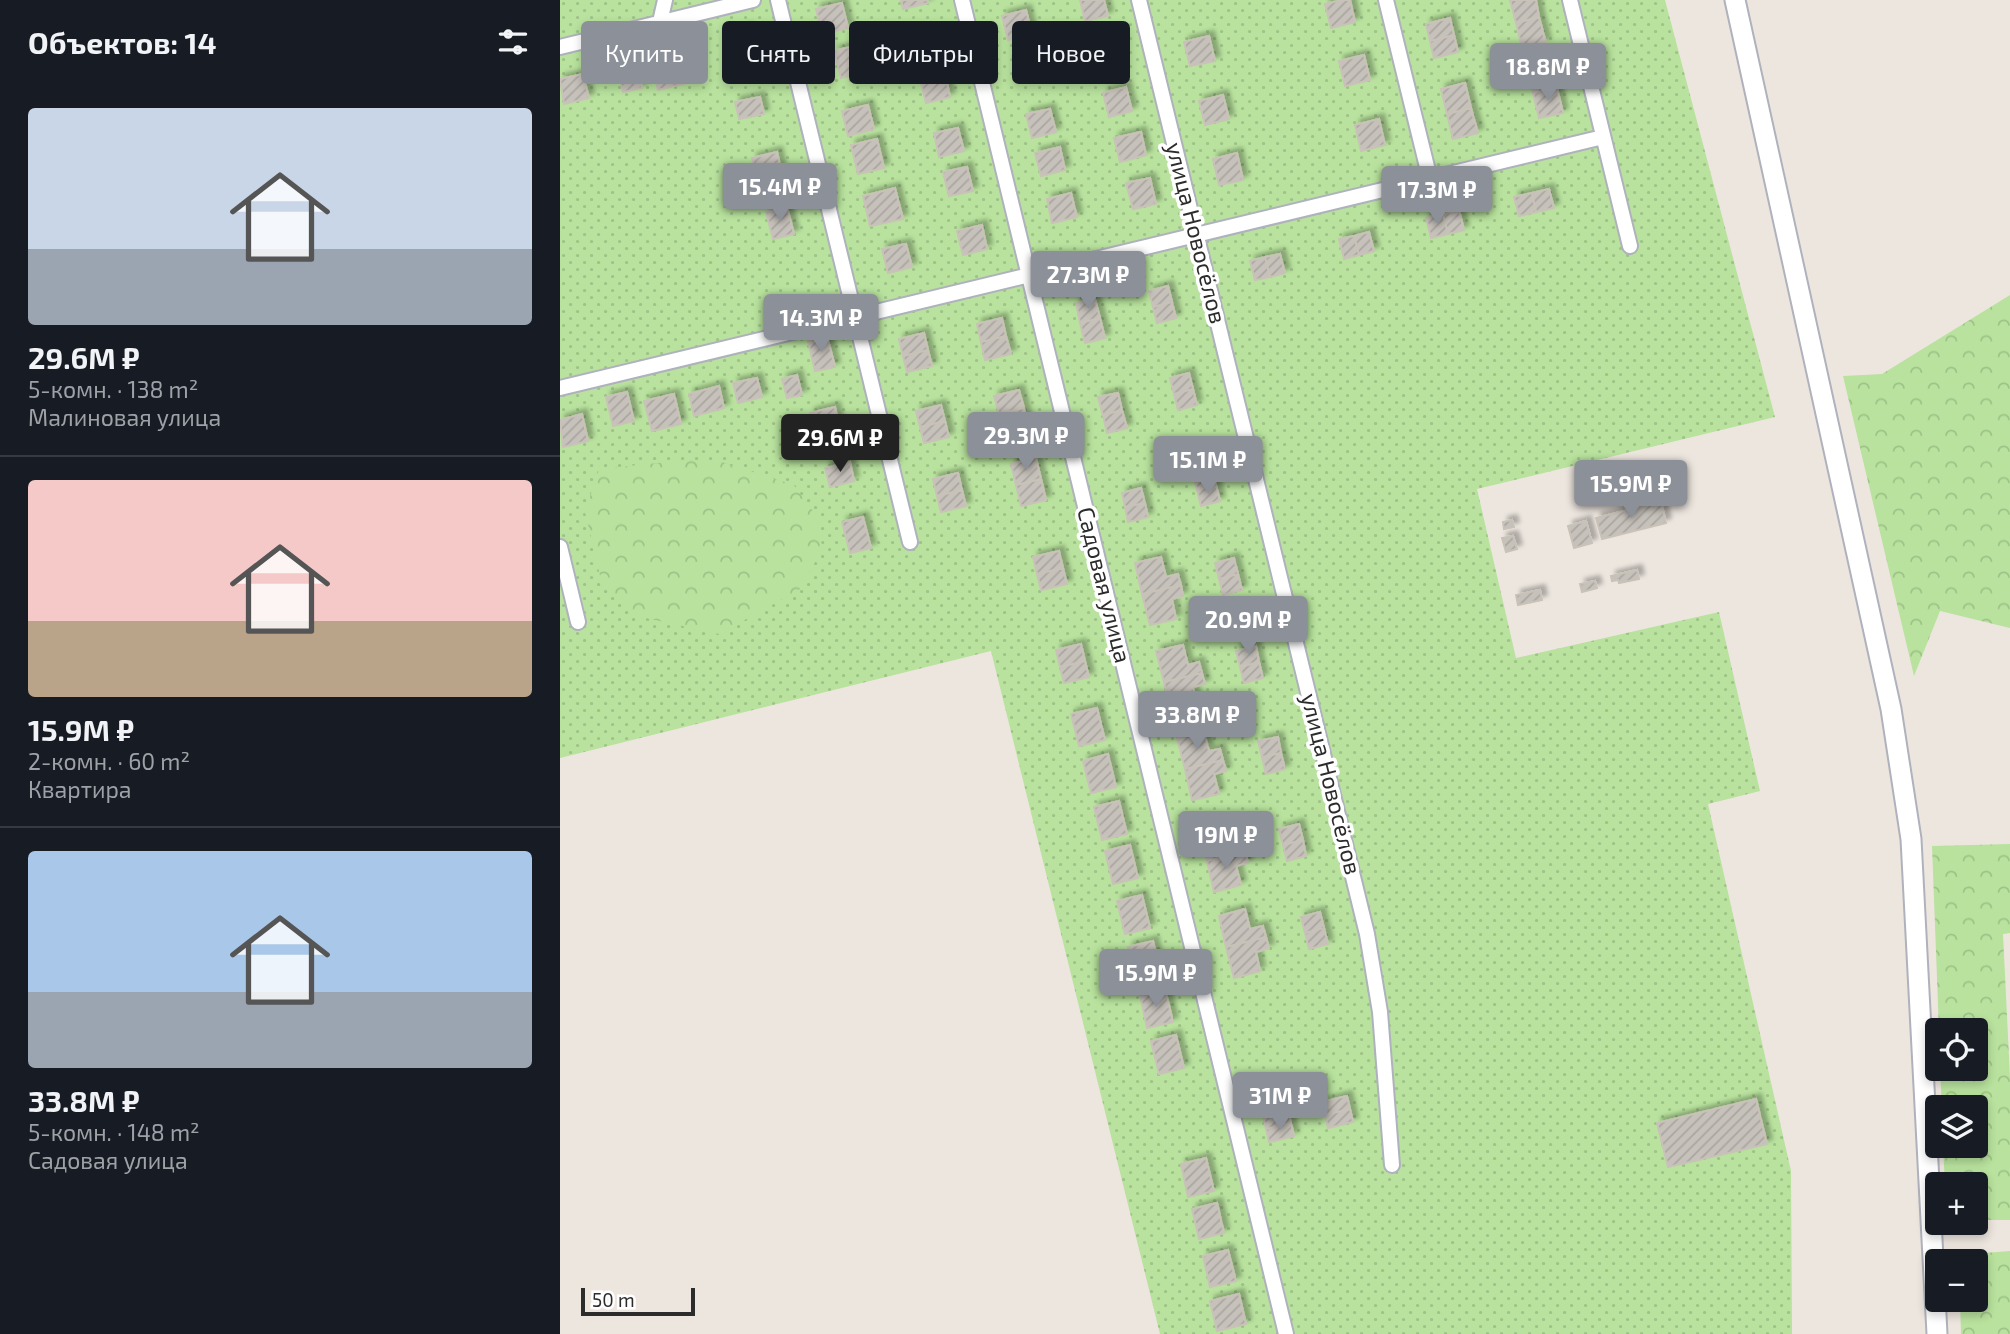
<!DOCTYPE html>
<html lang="ru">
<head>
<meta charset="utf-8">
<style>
	:root { --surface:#171b24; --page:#242831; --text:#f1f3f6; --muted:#9ea1a6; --line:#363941; --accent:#8c9099 }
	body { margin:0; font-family:"Exo 2",sans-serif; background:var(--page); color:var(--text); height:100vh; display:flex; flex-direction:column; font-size:26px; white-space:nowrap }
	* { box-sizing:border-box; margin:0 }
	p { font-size:23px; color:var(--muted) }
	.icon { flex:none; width:38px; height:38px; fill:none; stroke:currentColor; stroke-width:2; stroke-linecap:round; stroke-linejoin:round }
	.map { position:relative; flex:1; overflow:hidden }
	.sheet { display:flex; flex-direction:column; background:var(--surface); width:560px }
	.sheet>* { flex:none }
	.top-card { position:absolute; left:21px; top:21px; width:665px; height:63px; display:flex; gap:14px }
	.tools { position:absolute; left:1365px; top:1018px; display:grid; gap:14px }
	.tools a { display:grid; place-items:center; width:63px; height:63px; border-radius:7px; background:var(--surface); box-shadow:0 4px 10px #0003; font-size:35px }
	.scale { position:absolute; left:21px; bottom:18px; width:114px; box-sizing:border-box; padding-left:7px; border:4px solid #2c2c2c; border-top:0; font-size:19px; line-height:24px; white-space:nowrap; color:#2c2c2c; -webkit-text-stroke:5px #fff; paint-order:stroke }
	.price { position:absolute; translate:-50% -60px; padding:0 16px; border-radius:7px; background:var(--accent); color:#fff; font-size:23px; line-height:46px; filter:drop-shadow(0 2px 4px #0008) }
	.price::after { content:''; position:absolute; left:50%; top:42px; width:21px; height:16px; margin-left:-10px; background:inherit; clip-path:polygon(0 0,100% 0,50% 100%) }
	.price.current { background:#222; color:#fff }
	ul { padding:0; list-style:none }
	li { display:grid; align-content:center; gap:14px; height:371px; padding:0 28px }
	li+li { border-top:2px solid var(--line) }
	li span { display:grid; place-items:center; height:217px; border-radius:7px; color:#555 }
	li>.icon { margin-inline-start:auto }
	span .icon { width:126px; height:126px; fill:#fffc; stroke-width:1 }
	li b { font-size:30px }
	h2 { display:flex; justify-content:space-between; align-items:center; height:84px; padding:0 28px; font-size:30px }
	.pill { padding:0 24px; border-radius:7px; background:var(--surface); box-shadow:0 4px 10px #0003; font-size:24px; line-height:63px }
	.pill.current { background:var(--accent); color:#fff }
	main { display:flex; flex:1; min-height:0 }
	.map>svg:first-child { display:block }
</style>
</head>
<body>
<main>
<section class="sheet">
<h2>Объектов: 14<svg class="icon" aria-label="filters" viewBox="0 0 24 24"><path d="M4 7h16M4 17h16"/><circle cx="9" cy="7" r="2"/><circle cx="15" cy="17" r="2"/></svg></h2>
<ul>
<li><span style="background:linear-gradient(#c9d6e8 65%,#9aa5b1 0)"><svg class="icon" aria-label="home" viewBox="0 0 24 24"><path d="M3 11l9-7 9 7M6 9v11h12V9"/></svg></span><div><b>29.6M ₽</b><p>5-комн. · 138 m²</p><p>Малиновая улица</p></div></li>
<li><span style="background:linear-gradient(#f6c9c9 65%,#b9a48a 0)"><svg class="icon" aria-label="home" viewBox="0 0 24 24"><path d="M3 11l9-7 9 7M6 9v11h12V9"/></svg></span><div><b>15.9M ₽</b><p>2-комн. · 60 m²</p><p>Квартира</p></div></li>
<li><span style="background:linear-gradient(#a9c7e8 65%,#9aa5b1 0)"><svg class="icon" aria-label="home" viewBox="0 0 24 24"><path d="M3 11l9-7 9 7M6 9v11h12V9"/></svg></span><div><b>33.8M ₽</b><p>5-комн. · 148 m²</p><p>Садовая улица</p></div></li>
</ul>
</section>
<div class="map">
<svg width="1450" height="1334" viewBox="0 0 1450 1334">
	<defs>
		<pattern id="green-dots" width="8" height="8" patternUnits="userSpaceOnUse" patternTransform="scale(1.75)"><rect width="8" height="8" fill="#b8e29d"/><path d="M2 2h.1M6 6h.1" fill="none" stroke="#9ec287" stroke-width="1.8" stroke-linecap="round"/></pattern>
		<pattern id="forest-crowns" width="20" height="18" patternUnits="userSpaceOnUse" patternTransform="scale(1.75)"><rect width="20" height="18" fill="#b8e29d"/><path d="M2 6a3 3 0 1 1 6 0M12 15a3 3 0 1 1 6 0" fill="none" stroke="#9ec287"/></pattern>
		<pattern id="building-hatch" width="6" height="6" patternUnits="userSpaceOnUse" patternTransform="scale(1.75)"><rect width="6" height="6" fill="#c6c1ba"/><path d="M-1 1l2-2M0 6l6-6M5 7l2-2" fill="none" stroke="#aaa6a0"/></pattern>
		<filter id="shadow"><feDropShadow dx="5" dy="-5" stdDeviation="2" flood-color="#0004"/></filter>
	</defs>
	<rect width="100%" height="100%" fill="#ede6df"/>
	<path fill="url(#green-dots)" d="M0 0H1105L1215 417 917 489 956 658 1159 612 1200 791 1148 804 1231 1171 1232 1334H600L431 651 0 758Z"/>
	<path fill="url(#forest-crowns)" d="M1450 295V628L1380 611 1354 676 1283 376 1322 374Z
		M127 460H156L234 485 260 521 262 550 239 590 159 634 77 616 42 584 25 512 39 469Z
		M1450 844V933L1443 934 1450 1078V1220H1416V1185H1385L1383 1146H1416V1108H1382L1380 1069H1416V1031H1379L1372 846Z
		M1450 1251V1334H1401L1400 1300H1416V1262H1399V1255Z"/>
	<path fill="url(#building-hatch)" stroke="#c9c2b8" stroke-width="2" filter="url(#shadow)" d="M341 0H367L368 3 343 9Z
		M520 0H544L548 16 525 21Z
		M782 0H790L795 22 771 28 765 4Z
		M950 0H976L979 17 956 23Z
		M282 3 288 28 262 34 256 9Z
		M466 10 472 34 448 40 442 16Z
		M979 17 986 43 962 48 956 23Z
		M890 18 894 35 870 41 866 24Z
		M188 28 195 56 170 62 163 34Z
		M375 35 381 59 357 65 351 41Z
		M894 35 898 52 874 58 870 41Z
		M649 36 655 61 630 66 624 42Z
		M553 39 559 63 537 69 531 45Z
		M294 46 301 73 281 78 274 51Z
		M476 50 482 74 458 80 452 56Z
		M804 55 810 80 785 86 779 61Z
		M130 57 135 81 98 90 92 66Z
		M991 63 997 88 973 93 967 68Z
		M77 64 82 88 63 92 57 68Z
		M385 73 390 97 366 103 360 79Z
		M23 74 29 98 4 104 0 79Z
		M905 83 911 108 887 114 881 89Z
		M566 87 572 111 549 117 543 93Z
		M997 88 1003 113 979 118 973 93Z
		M663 95 669 119 645 125 639 101Z
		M200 97 204 114 179 119 175 102Z
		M308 105 314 129 288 136 282 111Z
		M911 108 918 133 893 139 887 114Z
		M490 109 496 132 472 138 466 114Z
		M819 119 825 145 801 151 795 125Z
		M398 128 404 151 379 157 374 133Z
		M581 132 586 155 560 162 554 138Z
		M317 139 324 168 298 174 291 145Z
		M500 147 505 170 481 176 475 153Z
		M217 152 221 169 196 175 192 158Z
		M677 153 683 180 659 185 653 159Z
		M407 167 413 191 389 196 383 172Z
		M590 178 596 204 573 209 566 183Z
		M335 188 343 219 310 226 303 196Z
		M989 189 994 208 976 212 972 193Z
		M511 193 517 217 492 223 487 199Z
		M972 193 976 212 959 216 954 197Z
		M227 207 234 234 213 239 206 212Z
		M899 210 904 230 888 234 883 214Z
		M883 214 888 234 871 238 866 218Z
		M422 225 427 249 403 255 397 231Z
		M809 232 814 251 799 255 794 236Z
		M794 236 799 255 784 259 779 239Z
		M346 244 352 267 328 273 322 249Z
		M720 254 725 273 710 277 705 257Z
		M705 257 710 277 695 280 690 261Z
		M608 286 612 302 593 307 589 291Z
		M535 299 540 318 520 323 516 303Z
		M612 302 616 318 597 323 593 307Z
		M442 318 446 336 421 342 417 324Z
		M540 318 545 338 525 343 520 323Z
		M364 333 368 350 343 356 339 339Z
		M267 336 275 367 255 371 248 341Z
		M446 336 451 354 425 360 421 342Z
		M368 350 372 366 347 372 343 356Z
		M629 373 633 389 614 394 610 378Z
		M237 375 242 395 227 398 222 379Z
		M197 378 202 397 178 403 173 383Z
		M159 386 164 408 134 416 129 394Z
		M633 389 637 405 618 410 614 394Z
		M459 390 464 408 439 414 434 396Z
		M67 392 74 421 53 426 46 397Z
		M558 393 562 410 543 415 538 397Z
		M114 394 121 424 92 431 84 401Z
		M381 405 385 421 360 427 356 411Z
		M275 407 279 426 255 432 250 413Z
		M464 408 468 425 443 431 439 414Z
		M562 410 567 428 547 433 543 415Z
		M22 414 28 441 3 447 0 420Z
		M385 421 389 437 364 443 360 427Z
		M476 458 481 479 456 485 451 464Z
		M290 462 294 481 270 487 265 468Z
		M653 469 656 485 637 490 633 474Z
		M398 473 402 490 377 496 373 479Z
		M481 479 486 500 461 506 456 485Z
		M656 485 660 501 641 506 637 490Z
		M581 488 585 503 565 507 562 493Z
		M402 490 406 506 381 512 377 496Z
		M1101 502 1106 523 1042 539 1036 518Z
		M585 503 588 517 568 522 565 507Z
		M303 517 311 548 290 553 282 522Z
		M952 520 954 527 944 529 943 522Z
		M1026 521 1032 543 1014 548 1008 526Z
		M953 536 957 549 946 552 942 538Z
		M499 551 503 568 477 574 473 557Z
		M601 557 606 577 618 574 621 585 582 594 575 563Z
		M674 558 678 574 659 579 655 563Z
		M503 568 507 584 481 590 477 574Z
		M1077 570 1079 579 1059 583 1058 580 1052 581 1051 576Z
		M678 574 682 590 663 595 659 579Z
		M1035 581 1037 588 1022 592 1020 584Z
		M621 585 623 596 612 599 616 619 590 625 582 594Z
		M980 590 982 600 958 605 956 595Z
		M521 644 525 661 500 667 496 650Z
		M623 645 628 665 639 662 642 673 604 682 596 651Z
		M696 646 699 662 680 667 676 651Z
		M525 661 529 677 504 683 500 667Z
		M699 662 703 678 684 683 680 667Z
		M642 673 645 684 633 687 638 707 611 713 604 682Z
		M537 708 545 740 519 746 511 714Z
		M644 732 649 751 660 749 663 760 625 769 617 738Z
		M718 737 721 753 702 757 698 741Z
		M721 753 725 769 706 774 702 757Z
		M548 754 556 787 531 793 523 761Z
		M663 760 666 771 654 774 659 794 632 800 625 769Z
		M559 801 567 834 542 840 534 807Z
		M666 823 671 843 683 840 685 851 647 861 639 830Z
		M739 824 743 840 723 845 719 829Z
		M743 840 746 856 727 861 723 845Z
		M570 845 578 878 553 884 545 851Z
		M685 851 688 863 676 866 681 885 654 892 647 861Z
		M582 895 590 928 565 934 557 901Z
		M685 909 690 929 703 926 706 937 666 947 659 916Z
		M760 912 764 928 745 933 741 917Z
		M764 928 768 944 749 949 745 933Z
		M706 937 709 948 696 952 700 971 674 978 666 947Z
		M593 941 601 974 576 980 568 947Z
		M605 989 613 1022 587 1028 580 995Z
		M616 1035 624 1068 599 1074 591 1041Z
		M787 1096 790 1109 765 1115 762 1102Z
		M1196 1099 1207 1144 1108 1167 1097 1123Z
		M790 1109 793 1122 768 1128 765 1115Z
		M728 1110 731 1123 706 1129 703 1116Z
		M731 1123 734 1136 709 1142 706 1129Z
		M646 1158 654 1191 628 1197 621 1164Z
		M657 1203 664 1233 639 1239 632 1209Z
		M668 1250 676 1281 650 1287 643 1256Z
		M679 1294 686 1324 657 1331 650 1301Z"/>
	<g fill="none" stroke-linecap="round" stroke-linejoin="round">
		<g stroke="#afb2bc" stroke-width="18">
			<path id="street" d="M218 0 350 542
				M402 0 726 1334
				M579 0 807 934 820 1012 832 1165
				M826 0 870 179
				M1010 0 1070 246
				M100 22 105 0
				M0 47 193 0
				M0 388 1043 137
				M0 547 18 622"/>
		</g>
		<g stroke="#afb2bc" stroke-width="23">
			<path id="secondary" d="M1175 0 1331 709 1351 839 1377 1334"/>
		</g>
		<use href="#street" stroke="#fff" stroke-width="14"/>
		<use href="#secondary" stroke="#fff" stroke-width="19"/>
	</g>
	<g text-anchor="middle" stroke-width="7" stroke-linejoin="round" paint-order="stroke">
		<g font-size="23" fill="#2c2c2c" stroke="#fff">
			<text transform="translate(636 233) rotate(76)" y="8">улица Новосёлов</text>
			<text transform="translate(544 585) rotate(76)" y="8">Садовая улица</text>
			<text transform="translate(771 784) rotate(76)" y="8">улица Новосёлов</text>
		</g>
	</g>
</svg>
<div class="tools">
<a><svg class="icon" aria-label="locate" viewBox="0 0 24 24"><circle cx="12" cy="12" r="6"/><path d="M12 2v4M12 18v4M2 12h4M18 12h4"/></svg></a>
<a><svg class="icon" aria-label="layers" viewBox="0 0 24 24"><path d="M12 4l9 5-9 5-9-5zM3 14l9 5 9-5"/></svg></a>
<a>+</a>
<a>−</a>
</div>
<div class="scale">50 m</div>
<b class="price" style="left:988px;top:103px">18.8M ₽</b>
<b class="price" style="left:220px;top:223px">15.4M ₽</b>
<b class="price" style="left:877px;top:226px">17.3M ₽</b>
<b class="price" style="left:528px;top:311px">27.3M ₽</b>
<b class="price" style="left:261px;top:354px">14.3M ₽</b>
<b class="price" style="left:466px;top:472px">29.3M ₽</b>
<b class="price current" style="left:280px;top:474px">29.6M ₽</b>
<b class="price" style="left:648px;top:496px">15.1M ₽</b>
<b class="price" style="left:1071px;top:520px">15.9M ₽</b>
<b class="price" style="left:688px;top:656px">20.9M ₽</b>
<b class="price" style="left:637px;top:751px">33.8M ₽</b>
<b class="price" style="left:666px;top:871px">19M ₽</b>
<b class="price" style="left:596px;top:1009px">15.9M ₽</b>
<b class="price" style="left:720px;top:1132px">31M ₽</b>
<div class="top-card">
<a class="pill current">Купить</a>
<a class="pill">Снять</a>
<a class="pill">Фильтры</a>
<a class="pill">Новое</a>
</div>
</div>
</main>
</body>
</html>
